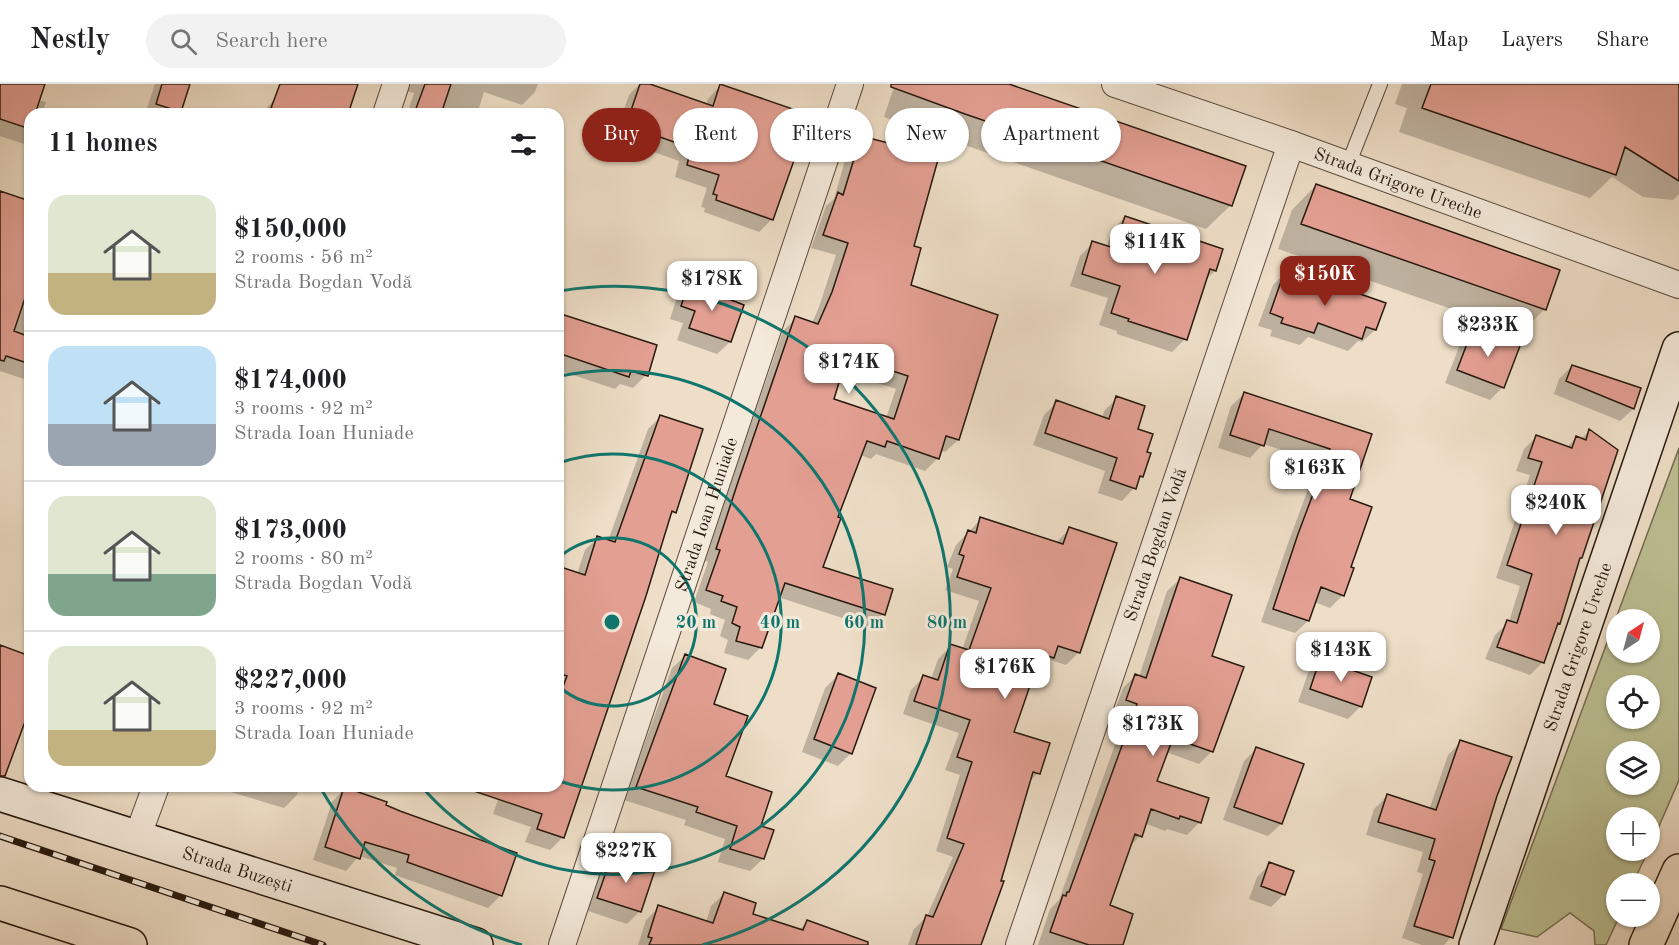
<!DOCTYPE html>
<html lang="en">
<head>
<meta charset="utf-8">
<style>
	:root { --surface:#fff; --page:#f2f2f2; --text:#202124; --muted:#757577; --line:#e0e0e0; --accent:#8f2418 }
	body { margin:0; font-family:"Old Standard TT",serif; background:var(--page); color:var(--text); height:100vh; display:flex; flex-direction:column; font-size:22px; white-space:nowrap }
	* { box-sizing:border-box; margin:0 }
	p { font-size:20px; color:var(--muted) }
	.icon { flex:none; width:33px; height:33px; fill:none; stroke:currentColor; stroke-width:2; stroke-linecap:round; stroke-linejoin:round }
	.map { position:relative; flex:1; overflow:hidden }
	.panel { position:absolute; left:24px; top:24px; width:540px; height:684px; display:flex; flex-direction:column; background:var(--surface); border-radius:18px; box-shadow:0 2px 4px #0004 }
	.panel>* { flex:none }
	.hud { position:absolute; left:582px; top:24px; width:570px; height:54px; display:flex; gap:12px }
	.needle { width:39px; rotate:36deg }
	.controls { position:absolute; left:1606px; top:525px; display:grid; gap:12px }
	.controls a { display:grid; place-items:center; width:54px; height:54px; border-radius:50%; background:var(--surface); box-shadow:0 2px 4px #0004; font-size:30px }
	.price { position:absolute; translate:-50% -51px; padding:0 14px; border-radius:12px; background:#fff; color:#222; font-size:20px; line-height:39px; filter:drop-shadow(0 2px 3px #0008) }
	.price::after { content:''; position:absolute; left:50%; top:36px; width:18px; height:14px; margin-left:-9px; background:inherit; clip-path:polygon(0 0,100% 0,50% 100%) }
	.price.selected { background:var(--accent); color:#fff }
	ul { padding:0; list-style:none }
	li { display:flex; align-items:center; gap:18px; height:150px; padding:0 24px }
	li+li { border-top:2px solid var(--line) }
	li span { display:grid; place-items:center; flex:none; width:168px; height:120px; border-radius:18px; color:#555 }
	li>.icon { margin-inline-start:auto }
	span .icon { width:72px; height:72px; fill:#fffc; stroke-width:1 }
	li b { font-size:26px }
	h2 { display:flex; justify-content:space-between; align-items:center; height:72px; padding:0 24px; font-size:26px }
	.pill { padding:0 21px; border-radius:27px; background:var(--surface); box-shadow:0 2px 4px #0004; font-size:21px; line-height:54px }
	.pill.selected { background:var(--accent); color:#fff }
	header { display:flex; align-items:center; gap:36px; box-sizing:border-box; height:84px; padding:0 30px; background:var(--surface); border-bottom:2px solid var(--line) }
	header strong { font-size:28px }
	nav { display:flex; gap:33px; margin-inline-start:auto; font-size:21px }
	.search { width:420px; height:54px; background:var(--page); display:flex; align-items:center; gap:15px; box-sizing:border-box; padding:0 21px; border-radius:33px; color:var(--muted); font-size:22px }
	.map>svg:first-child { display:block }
</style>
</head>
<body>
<header>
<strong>Nestly</strong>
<div class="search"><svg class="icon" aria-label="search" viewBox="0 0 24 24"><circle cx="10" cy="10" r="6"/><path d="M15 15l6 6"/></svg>Search here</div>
<nav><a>Map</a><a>Layers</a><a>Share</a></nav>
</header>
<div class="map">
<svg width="1679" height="861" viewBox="0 0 1679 861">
	<rect width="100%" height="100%" fill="#eedec7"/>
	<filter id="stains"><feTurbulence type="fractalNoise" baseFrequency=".00333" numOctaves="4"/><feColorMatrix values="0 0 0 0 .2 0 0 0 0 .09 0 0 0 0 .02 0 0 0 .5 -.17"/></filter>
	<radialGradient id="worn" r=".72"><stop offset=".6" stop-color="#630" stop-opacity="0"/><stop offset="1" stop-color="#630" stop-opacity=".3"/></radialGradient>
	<path fill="#bcc093" stroke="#726d52" stroke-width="1.5" fill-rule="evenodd" d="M1679 364V696L1650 763V734H1617V766L1648 767 1633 799 1617 800V832L1619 833 1606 861H1595L1594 847 1570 829 1537 853 1501 845ZM1617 536H1650V568H1617ZM1617 602H1650V634H1617ZM1617 668H1650V700H1617Z"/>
	<path fill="#0003" fill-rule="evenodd" d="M0 0H43L38 16 46 18 42 30H30V53L24 60 0 52Z
		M155 0H188L180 27 177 30H145Z
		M282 0H358L347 30H262L276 13Z
		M409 0H538L535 8 522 21 484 8 477 30H407L414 9 406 7Z
		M640 0H646L706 21 708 15 720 2 772 135 759 148 704 128 705 124 701 123 707 104 675 93 679 77 614 54 629 11Z
		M895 0H1005L1231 121 1206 145 884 33Z
		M1402 0H1663L1679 2V110L1673 116 1643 113 1612 93 1590 114 1399 48 1407 24 1395 20Z
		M861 53 912 163 909 202 958 356 945 368 940 367 938 374 925 387 876 370 871 375 860 371 837 434 821 484 883 530 870 543 778 513 761 563 748 576 724 569 728 556 720 552 725 536 710 530 711 525 694 518 708 478 705 477 726 413 783 247 796 234 812 239 819 223 836 171 811 164 826 122 834 115 848 66ZM841 287 896 305 886 334 832 316Z
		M1316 101 1545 225 1521 249 1278 165 1292 126Z
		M0 108 30 185V297L0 287Z
		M1125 133 1222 166 1215 187 1204 197 1185 255 1172 268 1117 250V247L1099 241 1108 214 1070 202 1080 172 1093 159 1107 163 1112 146Z
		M1286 188 1375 246 1362 258 1358 257 1348 267 1308 253 1300 261 1270 252 1272 246 1258 242 1273 201Z
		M690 201 742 222 730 258 717 270 677 256 683 239 670 235 677 213Z
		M558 230 646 291 633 304 620 300 615 305 558 286Z
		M1474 246 1503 303 1490 316 1445 299 1461 258Z
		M1572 282 1639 305 1633 325 1620 337 1554 310 1559 295Z
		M1244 310 1370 351 1348 416 1343 511 1330 524 1314 518 1308 537 1295 549 1261 538 1286 465 1318 378 1263 360 1250 374 1218 364 1231 322Z
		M1117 314 1136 346 1145 369 1142 392 1137 397 1134 404 1122 417 1098 409 1105 387 1033 361 1044 331 1057 318 1102 334 1104 327Z
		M661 332 674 428 668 434 563 753 550 766 525 758 531 743 493 730 503 702H558V496L577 490 585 466 597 454 608 457 648 345Z
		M1589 347 1581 473 1578 476 1558 539 1555 542 1543 578 1530 591 1485 575 1495 551 1509 538 1520 502 1496 494 1530 391 1516 387 1524 365 1536 353 1566 364 1576 354 1581 355Z
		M981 435 1056 459 1070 444 1115 460 1078 569 1066 581 1050 576 1040 586 1035 584 1012 649 1038 689 1028 699 981 861H908L914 845 927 832 953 773 936 767 960 691 945 686 959 649 903 630 911 606 924 593 931 595 938 575 951 562 962 566 979 517 945 506 953 485 947 483 956 461Z
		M1180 495 1210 573 1212 667 1199 680 1166 668 1155 698 1200 738 1187 751 1167 745 1165 747 1144 739 1140 752 1129 763 1108 822 1121 861H1038L1050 825 1059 816 1125 633 1114 629 1123 604 1136 591 1139 593 1167 507Z
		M685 572 712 621 724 693 759 743 772 747 763 775 750 787 718 778 725 755 684 741 686 736 624 716 672 584Z
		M1321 577 1361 622 1348 635 1298 618 1308 589Z
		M838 591 851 669 838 682 802 668 825 604Z
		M1461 658 1496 711 1451 853 1444 861H1422L1402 854 1423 790 1417 788 1423 768 1366 751 1374 725 1387 712 1429 726 1448 671Z
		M1257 664 1281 740 1268 752 1223 736 1244 677Z
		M211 702H299L297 711 284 724Z
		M344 705 384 722 501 811 488 824 395 791 397 784 359 772 346 787 313 776 332 718Z
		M612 772 640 827 627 840 585 826 599 785Z
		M1270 780 1284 810 1271 823 1249 815 1257 793Z
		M724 810 751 831 799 846 807 838 842 861H638L646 836 659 823 706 838 711 822Z"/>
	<path fill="#e39f92" stroke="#271a10" stroke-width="1.5" fill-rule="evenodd" d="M0 0H45L35 30H30V45L0 35Z
		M162 0H190L181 28 156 20Z
		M280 0H358L348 30H290L271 24Z
		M425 0H451L441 30H414Z
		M640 0H650L713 22 720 0 810 31 773 136 716 116 717 111 713 110 719 91 687 81 691 64 626 41Z
		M891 0H1009L1246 82 1232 122 965 30 891 3Z
		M1431 0H1679V97L1625 63 1616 91 1422 24Z
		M861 52 939 72 914 162 921 164 911 201 998 231 959 356 946 352 939 375 887 357 885 363 867 357 838 433 841 434 823 483 893 505 885 531 785 499 762 564 736 557 740 543 732 539 737 523 721 517 723 512 706 506 720 466 716 465 738 398 795 232 818 240 832 208 848 159 823 151 838 108 843 111ZM847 272 908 292 894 335 834 315Z
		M1316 100 1560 186 1546 226 1301 140Z
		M0 107 30 117V199L14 247 30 253V280L6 272 4 277 0 276Z
		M1125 132 1223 165 1216 187 1210 185 1187 256 1128 237 1129 235 1111 229 1120 202 1082 190 1092 157 1114 164Z
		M1285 186 1339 205 1340 203 1386 219 1376 246 1366 243 1362 255 1318 239 1314 249 1281 239 1283 234 1270 229Z
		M689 199 726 212V214L744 221 731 258 689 244 695 227 681 222Z
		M558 229 657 261 648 292 631 287 629 293 558 269Z
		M1473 244 1520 262 1504 304 1457 286Z
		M1572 281 1641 304 1634 325 1566 297Z
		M1244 308 1372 350 1350 415 1372 423 1351 483 1354 484 1344 512 1321 503 1309 537 1273 525 1298 450 1330 365 1269 345 1264 362 1230 351Z
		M1116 312 1145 322 1138 345 1153 350 1147 368 1151 369 1143 393 1140 392 1136 405 1110 396 1117 374 1045 349 1056 316 1109 335Z
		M660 331 703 345 676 429 672 427 646 512 564 754 537 745 542 730 471 706 472 702H558V616L567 592 558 589V482L585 491 597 452 615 458Z
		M1589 345 1618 366 1582 474H1580L1560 540 1558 539 1544 579 1497 563 1507 536 1517 539 1532 490 1507 481 1542 378 1528 374 1536 351 1572 364 1576 352 1586 356Z
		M980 433 1063 460 1069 443 1117 459 1080 569 1058 562 1054 574 1041 570 1014 648 1050 659 1040 690 1033 688 1001 797H1004L981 861H916L926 831 933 833 964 760 947 754 972 678 957 673 970 636 914 617 923 591 938 596 950 560 969 566 991 504 957 493 964 472 959 470 968 446 976 449Z
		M1180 493 1232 511 1212 572 1244 583 1213 668 1173 654 1157 697 1209 714 1201 739 1180 732 1179 735 1151 725 1142 753 1135 750 1110 821 1133 830 1123 861H1089L1050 848 1063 811 1066 812 1067 808H1069L1137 620 1126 616 1135 590 1146 594Z
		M0 561 30 572V624L5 692H0Z
		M685 570 726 585 714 620 748 632 726 692 772 708 761 742 774 746 764 775 730 765 737 742 696 728 698 723 636 703Z
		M1320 575 1372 593 1362 623 1310 605Z
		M838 589 876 604 852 670 814 655Z
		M1460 656 1512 673 1497 712 1453 854 1414 842 1435 777 1429 775 1435 755 1378 738 1387 710 1436 726Z
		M1256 663 1304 680 1282 740 1234 723Z
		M344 703 387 718 386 721 400 727 517 769 502 812 407 778 409 771 365 758 360 775 325 763Z
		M612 771 655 786 641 828 597 814Z
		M1269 778 1294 787 1285 811 1261 802Z
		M724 808 756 819 753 830 803 846 807 836 868 858V861H649L652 854 648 853 658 821 713 839Z"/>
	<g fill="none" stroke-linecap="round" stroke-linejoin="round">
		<g stroke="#594b3e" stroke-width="16">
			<path id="service" d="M1348 81 1380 0"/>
		</g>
		<g stroke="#594b3e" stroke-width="28">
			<g id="minor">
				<path id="s1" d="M1115 0 1291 60 1679 201"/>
				<path d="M386 30 396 0"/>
				<path d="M137 754 156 702"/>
				<path id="s2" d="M562 861 850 0"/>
				<path id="s3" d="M1019 861 1291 60"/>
			</g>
		</g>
		<g stroke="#271a10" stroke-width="36">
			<g id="secondary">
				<path id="s4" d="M0 710 476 861"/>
				<path id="s5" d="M1476 861 1679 265"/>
			</g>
		</g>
		<g stroke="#271a10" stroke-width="36">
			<path id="primary" d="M0 819 130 861
				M1646 861 1679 787"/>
		</g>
		<use href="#service" stroke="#f4eadb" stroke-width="14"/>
		<use href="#minor" stroke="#f4eadb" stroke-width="26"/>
		<use href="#secondary" stroke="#f4eadb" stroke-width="33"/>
		<use href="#primary" stroke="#eedec7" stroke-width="33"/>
		<g stroke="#271a10" stroke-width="7">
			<path id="rail" d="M0 752 323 861"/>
		</g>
		<use href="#rail" stroke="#f4eadb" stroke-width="4.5" stroke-dasharray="14" stroke-linecap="butt"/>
	</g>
	<g fill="none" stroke="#0f766e" stroke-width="3">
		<path d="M558 474A84 84 0 1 1 558 602"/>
		<path d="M559 379A168 168 0 1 1 559 697"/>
		<path d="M560 292A252 252 0 1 1 422 703"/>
		<path d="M522 861A335 335 0 0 1 320 703M560 207A335 335 0 0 1 702 861"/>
	</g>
	<g text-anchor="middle" stroke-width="6" stroke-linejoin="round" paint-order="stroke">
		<g font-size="18" fill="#271a10" stroke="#f4eadb">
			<text dy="6" stroke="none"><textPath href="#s1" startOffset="300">Strada Grigore Ureche</textPath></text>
			<text dy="6" stroke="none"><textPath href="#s2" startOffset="454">Strada Ioan Huniade</textPath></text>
			<text dy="6" stroke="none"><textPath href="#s3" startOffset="423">Strada Bogdan Vodă</textPath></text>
			<text dy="6" stroke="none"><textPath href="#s5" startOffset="315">Strada Grigore Ureche</textPath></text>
			<text dy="6" stroke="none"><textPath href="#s4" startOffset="249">Strada Buzești</textPath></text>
		</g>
	</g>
	<circle cx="612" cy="538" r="9" fill="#0f766e" stroke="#f4eadb" stroke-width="3"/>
	<g font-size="18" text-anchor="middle" font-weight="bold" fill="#0f766e" stroke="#f4eadb" stroke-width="6" stroke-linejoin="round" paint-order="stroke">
		<text x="696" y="544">20 m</text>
		<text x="780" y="544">40 m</text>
		<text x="864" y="544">60 m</text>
		<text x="947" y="544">80 m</text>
	</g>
	<rect width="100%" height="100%" filter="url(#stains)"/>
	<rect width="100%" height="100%" fill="url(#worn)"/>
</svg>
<div class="controls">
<a><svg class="needle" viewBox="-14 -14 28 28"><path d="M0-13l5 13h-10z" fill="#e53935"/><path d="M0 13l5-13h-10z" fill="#757577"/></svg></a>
<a><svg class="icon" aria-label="locate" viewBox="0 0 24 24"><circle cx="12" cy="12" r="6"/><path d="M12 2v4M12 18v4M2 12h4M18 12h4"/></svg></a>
<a><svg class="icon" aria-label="layers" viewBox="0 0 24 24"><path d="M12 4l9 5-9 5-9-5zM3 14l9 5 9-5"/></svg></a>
<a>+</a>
<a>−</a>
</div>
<b class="price" style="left:1155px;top:191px">$114K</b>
<b class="price selected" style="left:1325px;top:223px">$150K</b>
<b class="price" style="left:712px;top:228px">$178K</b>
<b class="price" style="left:1488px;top:274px">$233K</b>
<b class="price" style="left:849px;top:311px">$174K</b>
<b class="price" style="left:1315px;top:417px">$163K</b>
<b class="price" style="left:1556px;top:452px">$240K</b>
<b class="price" style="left:1341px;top:599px">$143K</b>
<b class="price" style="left:1005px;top:616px">$176K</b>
<b class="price" style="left:1153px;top:673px">$173K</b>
<b class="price" style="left:626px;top:800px">$227K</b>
<div class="hud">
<a class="pill selected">Buy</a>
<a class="pill">Rent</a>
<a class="pill">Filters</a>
<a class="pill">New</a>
<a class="pill">Apartment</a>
</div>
<section class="panel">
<h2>11 homes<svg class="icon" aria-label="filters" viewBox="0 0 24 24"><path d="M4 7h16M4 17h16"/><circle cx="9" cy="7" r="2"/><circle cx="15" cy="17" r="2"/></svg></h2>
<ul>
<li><span style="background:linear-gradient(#dfe7d0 65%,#c2b280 0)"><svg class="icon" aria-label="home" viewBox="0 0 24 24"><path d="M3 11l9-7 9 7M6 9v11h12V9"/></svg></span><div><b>$150,000</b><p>2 rooms · 56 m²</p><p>Strada Bogdan Vodă</p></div></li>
<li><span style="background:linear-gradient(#bfe0f5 65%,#9aa5b1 0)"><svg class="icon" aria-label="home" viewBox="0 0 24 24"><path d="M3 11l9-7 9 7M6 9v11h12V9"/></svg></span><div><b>$174,000</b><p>3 rooms · 92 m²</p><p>Strada Ioan Huniade</p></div></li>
<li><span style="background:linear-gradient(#dfe7d0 65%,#7fa58c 0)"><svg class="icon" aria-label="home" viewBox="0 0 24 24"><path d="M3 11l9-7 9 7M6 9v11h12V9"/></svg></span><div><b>$173,000</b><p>2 rooms · 80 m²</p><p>Strada Bogdan Vodă</p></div></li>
<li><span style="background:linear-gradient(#dfe7d0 70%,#c2b280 0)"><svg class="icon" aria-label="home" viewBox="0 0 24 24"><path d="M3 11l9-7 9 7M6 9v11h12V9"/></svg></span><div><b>$227,000</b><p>3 rooms · 92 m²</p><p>Strada Ioan Huniade</p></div></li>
</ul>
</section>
</div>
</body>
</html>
